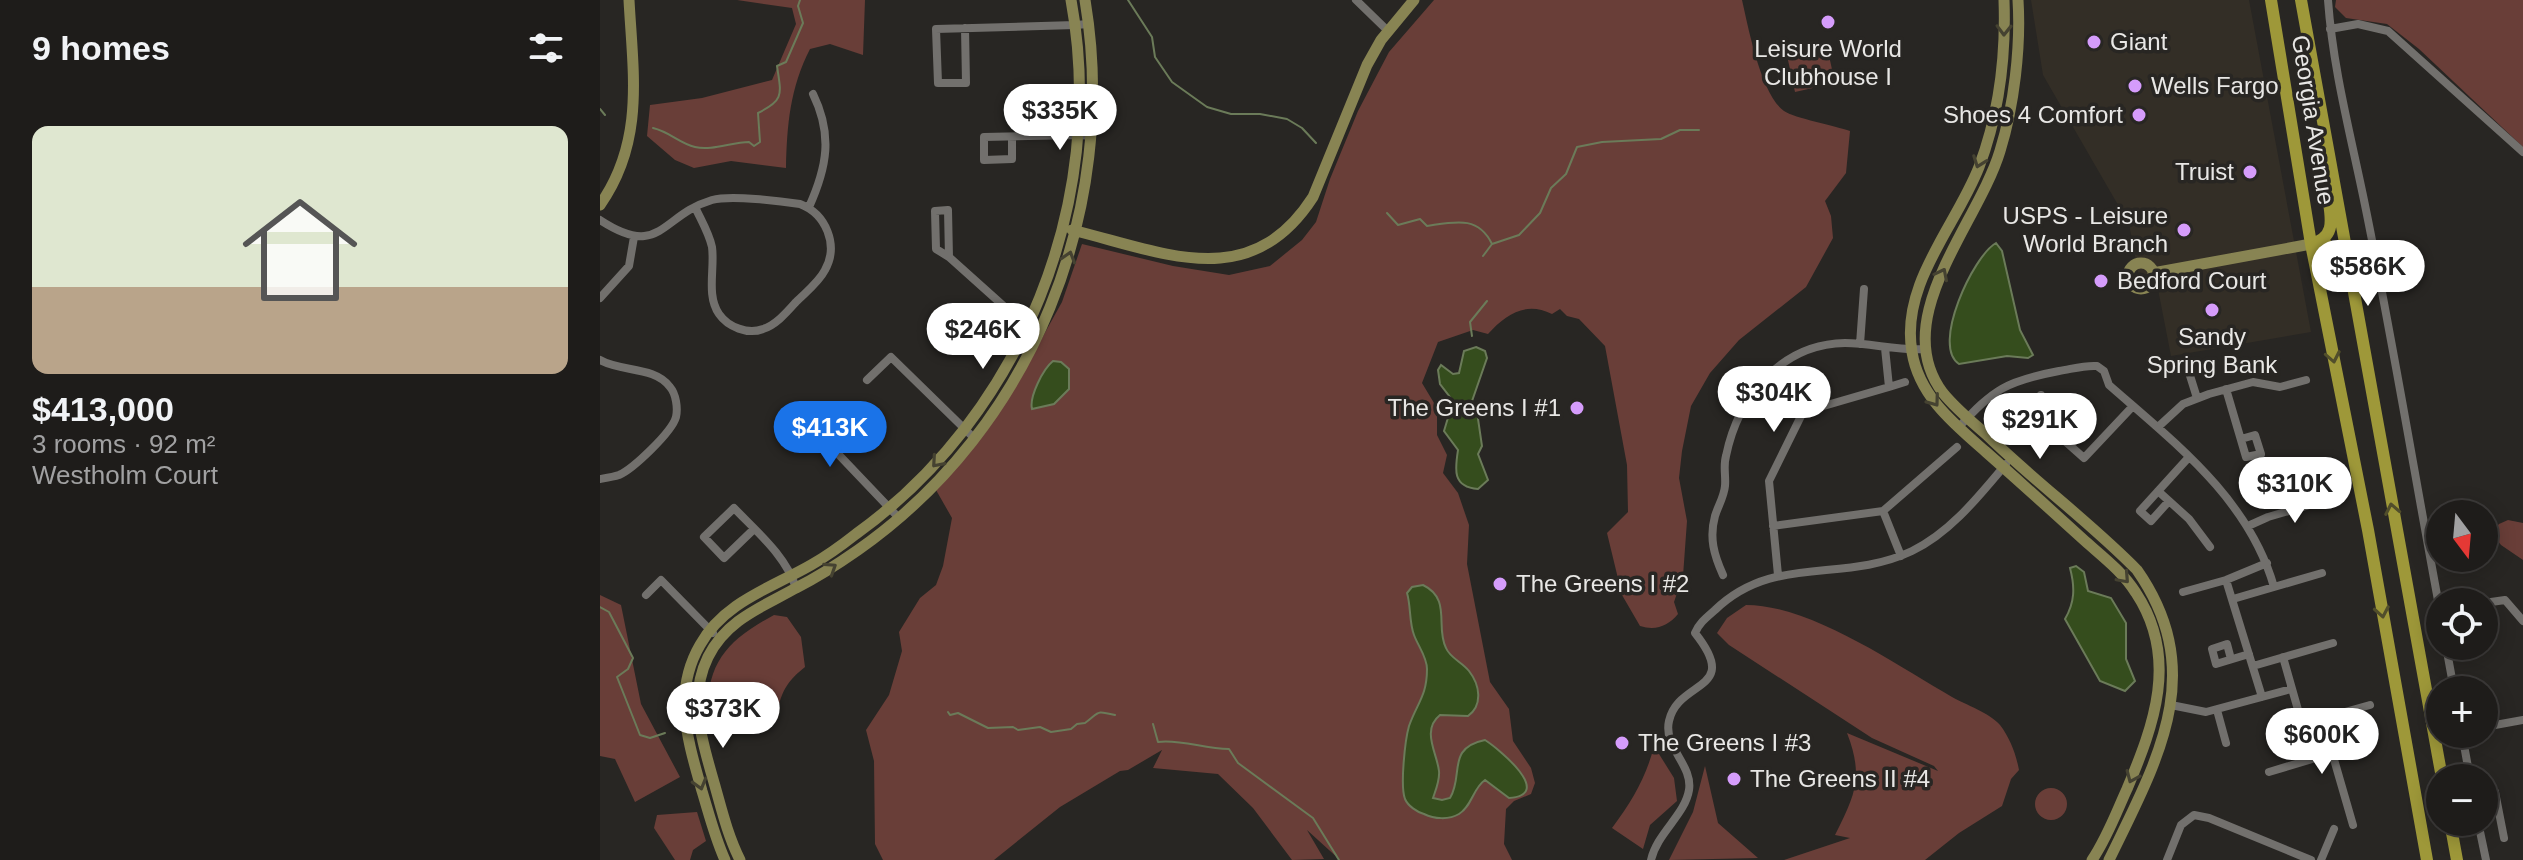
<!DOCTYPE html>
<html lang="en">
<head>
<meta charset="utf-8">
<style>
	:root { --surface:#1e1c1a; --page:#262523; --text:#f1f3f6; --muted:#a1a1a2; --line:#3c3a39; --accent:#1a73e8 }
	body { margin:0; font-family:Helvetica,sans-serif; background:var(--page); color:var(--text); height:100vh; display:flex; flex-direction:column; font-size:30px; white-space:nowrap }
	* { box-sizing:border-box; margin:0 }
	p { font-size:26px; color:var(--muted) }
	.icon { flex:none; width:44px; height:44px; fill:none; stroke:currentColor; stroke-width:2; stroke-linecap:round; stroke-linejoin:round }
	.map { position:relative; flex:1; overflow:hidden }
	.panel { display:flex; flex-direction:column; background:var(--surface); width:600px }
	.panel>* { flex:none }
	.needle { width:52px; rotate:164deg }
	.fabs { position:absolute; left:1826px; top:500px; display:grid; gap:16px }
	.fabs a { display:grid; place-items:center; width:72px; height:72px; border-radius:50%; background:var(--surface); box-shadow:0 4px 20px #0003,0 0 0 2px var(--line); font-size:40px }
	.price { position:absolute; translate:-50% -68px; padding:0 18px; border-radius:28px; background:#fff; color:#222; font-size:26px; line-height:52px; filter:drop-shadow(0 2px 4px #0008) }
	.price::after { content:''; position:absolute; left:50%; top:48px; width:24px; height:18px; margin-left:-12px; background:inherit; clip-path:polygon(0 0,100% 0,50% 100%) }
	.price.active { background:var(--accent); color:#fff }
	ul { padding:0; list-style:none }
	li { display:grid; align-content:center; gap:16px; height:424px; padding:0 32px }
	li span { display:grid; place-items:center; height:248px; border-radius:16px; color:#555 }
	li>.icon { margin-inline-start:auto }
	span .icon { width:144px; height:144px; fill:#fffc; stroke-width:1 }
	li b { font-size:34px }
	h2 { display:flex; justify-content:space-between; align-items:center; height:96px; padding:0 32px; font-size:34px }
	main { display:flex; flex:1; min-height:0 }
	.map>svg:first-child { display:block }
</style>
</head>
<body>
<main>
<section class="panel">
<h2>9 homes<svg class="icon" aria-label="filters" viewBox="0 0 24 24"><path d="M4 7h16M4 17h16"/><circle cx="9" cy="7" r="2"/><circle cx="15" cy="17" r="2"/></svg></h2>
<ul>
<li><span style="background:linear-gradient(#dfe7d0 65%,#b9a48a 0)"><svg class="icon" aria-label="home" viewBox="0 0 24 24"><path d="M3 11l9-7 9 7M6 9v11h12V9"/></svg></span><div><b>$413,000</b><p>3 rooms · 92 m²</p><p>Westholm Court</p></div></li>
</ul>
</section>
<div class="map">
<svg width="1923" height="860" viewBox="0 0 1923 860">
	<rect width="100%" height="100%" fill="#282623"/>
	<path fill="#332e26" d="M1431 0H1649L1711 332 1571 356 1557 284 1541 288 1529 224 1443 75Z"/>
	<path fill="#693e38" d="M137 0H265L263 55 230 44 210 49C190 88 187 125 186 168L131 161 94 168 75 160 47 136 50 105 102 98 172 80 196 24 192 8Z
		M834 0H1142C1148 26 1161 95 1184 111 1194 118 1236 126 1250 131L1246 173 1225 201 1231 216 1233 238 1206 287 1139 340 1110 373 1091 406 1082 451 1079 478 1087 521 1083 576 1074 602 1078 614C1068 626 1056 631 1040 626L1022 595 1007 533 1028 512 1027 465 1005 346 979 319 967 316 960 309 952 314C926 301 906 314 888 334L873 330 838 342 822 383 837 408V435L847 455 843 473 858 493 869 525 867 564 890 682 909 709 913 741 931 768 935 783 931 794 914 801 906 809 904 844 912 860H740L707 830 724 859 692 860 653 808 618 774 553 768 562 750 528 770 520 771 460 807 394 860H283L275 844 274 761 266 730 289 695 302 651 299 632 320 598 336 585 343 566 352 518 336 490 386 432 432 356 462 302 482 244 573 266 629 275 670 266 702 240 716 222 730 179 758 111 789 52Z
		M1736 0H1923V147L1819 49 1787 24 1746 18 1735 7Z
		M1226 42 1235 83 1195 92 1186 51Z
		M1908 520 1923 523V560L1901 545 1892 533 1899 524Z
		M0 595 21 605 41 704 80 777 35 802 15 759 0 756Z
		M1146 605C1211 605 1296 665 1352 697 1366 705 1390 713 1400 725 1410 738 1416 754 1419 770L1411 779 1402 806 1359 833 1325 860H1184L1250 838 1235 835C1255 795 1264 777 1247 733L1338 771 1334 766 1272 738 1129 645 1117 633 1127 618Z
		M174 615 187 617 201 637 205 667C190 679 182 689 178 709L108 721C105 664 126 641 174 615Z
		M1054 746 1074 778 1077 801 1050 825 1043 849 1012 828C1032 801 1046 778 1054 746Z
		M1105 766 1118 823 1158 858 1069 860 1093 812Z
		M1435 804a16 16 0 1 1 32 0a16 16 0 1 1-32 0Z
		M97 812 106 841 93 850 90 860H75L54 828 57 815Z"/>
	<path fill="#354d1d" stroke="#6b7b59" stroke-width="2" d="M1396 243 1402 251 1420 330 1433 355 1428 358 1407 356 1359 364C1331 346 1373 256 1396 243Z
		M876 347 885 351 887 358 871 404 873 411 877 412 882 446 878 454 888 480 878 489C852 487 855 469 858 450L844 431 853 401 840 384 838 370 841 365 853 374 859 373 864 351Z
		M453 361 461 362 469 369V389L454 404 432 409C429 397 443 369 453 361Z
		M1476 566 1484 572 1488 591 1511 598 1526 623V659L1535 681 1525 691 1500 681 1465 619C1475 602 1475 587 1470 568Z
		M823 585C852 599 835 627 846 648 850 658 862 662 869 671 880 685 883 705 868 716L840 715C821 730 837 753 839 771 840 780 836 789 833 798L842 800 850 798C864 775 846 748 885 740 899 749 955 795 909 798L885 780C873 788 872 806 859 814 849 820 834 819 824 814 817 812 808 806 805 799 800 786 805 740 809 726 817 703 827 696 827 669 827 657 818 646 814 635 809 622 811 606 807 593L812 587Z"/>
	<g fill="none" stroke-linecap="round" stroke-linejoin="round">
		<path stroke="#6b7b59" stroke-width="2" d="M528 0 552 37 555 57 572 82 607 107 631 114H660L687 119 702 128 716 143
			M0 109 5 115
			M53 128C70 132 79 143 95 147 112 151 132 142 149 142L154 146 160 142 158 113C185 100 181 94 177 66L186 62 203 23 198 6 200 0
			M787 213 798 225 820 219 827 226C854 222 878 215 892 244L919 235 940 213 951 188 966 174 977 147 1002 142 1061 139 1080 130H1099
			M883 256 892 244
			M872 336 870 322 887 301
			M0 607 9 612 33 658 28 669 17 677 40 735 50 738 65 733
			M348 712 350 715 358 713 388 728 413 727 418 730 440 727 451 732 471 729 477 724 485 723C500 712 495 710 515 715
			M553 724 558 742C581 739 604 749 629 749L638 763 713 818 739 860"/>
		<path stroke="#72706d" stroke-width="8" d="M756 0 788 31
			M1728 0C1733 71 1752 140 1766 210 1793 343 1815 477 1840 611
			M365 28 366 83H338L336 29 475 25 489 24
			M1730 29 1758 24 1788 31 1923 152
			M412 137V159L384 160V137L479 135 492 136
			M209 207C227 167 233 135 213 94
			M0 220C61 260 61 215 112 200 131 195 180 201 200 204 226 214 239 245 225 270 219 282 206 292 196 302 187 312 176 325 163 329 148 335 128 327 119 314 106 295 115 269 112 247 109 233 101 220 95 207
			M349 257 336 249 335 211 348 210 349 257 437 336
			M0 298 29 266 34 237
			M1260 344 1264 289
			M0 360C20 372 55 366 70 387 76 394 78 408 76 417 72 432 33 469 19 475 13 477 6 478 0 479
			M1587 366 1597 398
			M267 380 291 357 375 439
			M1289 387 1305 382
			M1626 389 1646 457 1661 454 1655 435 1641 439
			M1441 395 1448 426 1484 458 1533 406
			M238 417 220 435 299 518
			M1558 427 1583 404 1609 394 1653 382 1680 387 1706 380
			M1358 428C1394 389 1406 381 1459 371 1472 369 1484 365 1497 366L1504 371 1509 385C1575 443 1649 499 1674 587
			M1558 491 1589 519 1610 547
			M1569 501 1551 521 1540 511 1589 457
			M1283 511 1301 556
			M1173 526 1283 511 1357 447
			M1648 526 1668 517 1730 499
			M154 529 124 558 104 537 134 508C158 533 186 556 196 588
			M1123 575C1114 555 1109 538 1115 516 1118 506 1124 497 1125 486 1126 476 1123 466 1126 456 1138 397 1181 344 1245 343 1272 343 1298 351 1325 349
			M1178 575 1169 481 1203 412 1289 387 1285 348
			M1626 580 1662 697
			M1583 592 1626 580 1667 563
			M46 595 61 580 113 633
			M1633 599 1722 573
			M1884 603 1905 600 1923 621
			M1846 646 1854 690
			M1683 657 1712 759
			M1631 659 1627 644 1612 649 1616 664 1649 654
			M1653 666 1733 643
			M1571 705 1606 712 1691 689
			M1617 710 1626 743
			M1722 718 1753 825
			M1702 724 1770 705
			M1884 727 1923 720
			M1862 734 1870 778
			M1669 772 1732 753
			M1895 792 1904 838
			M1878 822 1886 860
			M1051 860C1057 833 1085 815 1089 790 1093 765 1063 747 1069 721 1078 679 1142 692 1095 633 1099 623 1107 617 1115 610 1174 553 1243 584 1312 551 1350 533 1379 496 1406 464
			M1567 860 1581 825 1594 815 1609 818 1711 860
			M1721 860 1734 829"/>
		<path stroke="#888453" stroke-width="11" d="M1404 0C1406 56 1399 114 1379 167 1356 226 1300 284 1312 352 1319 396 1354 424 1386 452 1419 481 1452 511 1485 541 1503 557 1523 572 1536 593 1579 658 1554 725 1527 789 1516 813 1507 838 1492 860
			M1418 0C1421 47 1414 106 1400 151 1378 224 1287 319 1343 393 1356 409 1372 422 1387 435 1435 482 1490 522 1537 570 1609 673 1557 761 1509 860
			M0 205C45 141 33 74 29 0
			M472 230C563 252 650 295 713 197L767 65 781 40 814 0
			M1528 276a13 13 0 1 1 26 0a13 13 0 1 1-26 0Z
			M1553 273 1711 244
			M125 860C115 838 109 814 102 791 88 741 72 693 100 645 124 602 171 588 211 565 227 556 242 545 256 534 422 415 508 201 471 0
			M140 860C128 836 122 811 115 786 103 743 87 700 108 657 126 620 162 607 196 588 218 577 238 564 258 550 432 428 520 209 485 0"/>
		<path stroke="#9e9839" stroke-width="12" d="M1671 0 1711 244 1768 530 1827 860
			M1701 0 1842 778
			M1711 244C1734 238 1732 222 1729 203
			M1714 244 1727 245 1736 252 1742 276
			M1850 822 1857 860"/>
	</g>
	<defs><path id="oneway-chevron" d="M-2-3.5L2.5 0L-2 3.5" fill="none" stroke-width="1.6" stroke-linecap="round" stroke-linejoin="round" transform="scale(2)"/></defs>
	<g stroke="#454231">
		<use href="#oneway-chevron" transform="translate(1404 30) rotate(91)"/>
		<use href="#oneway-chevron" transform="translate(1379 162) rotate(110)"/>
		<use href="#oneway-chevron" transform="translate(469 257) rotate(-73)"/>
		<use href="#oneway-chevron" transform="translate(1342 274) rotate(-63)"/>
		<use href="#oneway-chevron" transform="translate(1334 401) rotate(54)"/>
		<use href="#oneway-chevron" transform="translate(337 462) rotate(131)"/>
		<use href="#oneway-chevron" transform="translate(231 568) rotate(-33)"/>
		<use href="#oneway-chevron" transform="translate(1524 578) rotate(48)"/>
		<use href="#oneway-chevron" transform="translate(1532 777) rotate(113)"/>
		<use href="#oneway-chevron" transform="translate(100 784) rotate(74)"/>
	</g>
	<g stroke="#514e2b">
		<use href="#oneway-chevron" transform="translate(1733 357) rotate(79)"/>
		<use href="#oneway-chevron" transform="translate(1792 509) rotate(-101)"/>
		<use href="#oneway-chevron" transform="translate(1782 612) rotate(80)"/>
	</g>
	<g fill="#d59cfb" stroke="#282623" stroke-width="3">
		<circle cx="1228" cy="22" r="8"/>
		<circle cx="1494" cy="42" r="8"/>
		<circle cx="1535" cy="86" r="8"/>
		<circle cx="1539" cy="115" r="8"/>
		<circle cx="1650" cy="172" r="8"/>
		<circle cx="1584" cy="230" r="8"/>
		<circle cx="1501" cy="281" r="8"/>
		<circle cx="1612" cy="310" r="8"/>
		<circle cx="977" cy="408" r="8"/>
		<circle cx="900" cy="584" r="8"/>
		<circle cx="1022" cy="743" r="8"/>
		<circle cx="1134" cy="779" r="8"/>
	</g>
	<g text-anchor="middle" stroke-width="7" stroke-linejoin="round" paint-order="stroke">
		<g font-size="24" fill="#e8e7e5" stroke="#282623" text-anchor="start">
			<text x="1510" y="50">Giant</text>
			<text x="1228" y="57" text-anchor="middle">Leisure World<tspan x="1228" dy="28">Clubhouse I</tspan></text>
			<text x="1551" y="94">Wells Fargo</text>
			<text x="1523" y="123" text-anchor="end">Shoes 4 Comfort</text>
			<text x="1634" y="180" text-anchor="end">Truist</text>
			<text x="1568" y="224" text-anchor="end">USPS - Leisure<tspan x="1568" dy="28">World Branch</tspan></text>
			<text x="1517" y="289">Bedford Court</text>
			<text x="1612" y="345" text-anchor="middle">Sandy<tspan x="1612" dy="28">Spring Bank</tspan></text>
			<text x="961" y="416" text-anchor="end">The Greens I #1</text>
			<text x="916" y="592">The Greens I #2</text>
			<text x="1038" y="751">The Greens I #3</text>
			<text x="1150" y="787">The Greens II #4</text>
		</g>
		<g font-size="24" fill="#e8e7e5" stroke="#282623">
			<text transform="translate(1713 120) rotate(81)" y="8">Georgia Avenue</text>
		</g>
	</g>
</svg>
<div class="fabs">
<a><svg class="needle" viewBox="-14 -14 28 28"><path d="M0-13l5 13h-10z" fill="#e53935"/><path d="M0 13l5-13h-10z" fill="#a1a1a2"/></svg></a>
<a><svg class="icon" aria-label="locate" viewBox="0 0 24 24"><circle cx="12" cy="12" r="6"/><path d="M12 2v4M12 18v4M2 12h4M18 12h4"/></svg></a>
<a>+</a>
<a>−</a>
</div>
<b class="price" style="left:460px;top:152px">$335K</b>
<b class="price" style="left:1768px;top:308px">$586K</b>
<b class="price" style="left:383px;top:371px">$246K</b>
<b class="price" style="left:1174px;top:434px">$304K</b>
<b class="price" style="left:1440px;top:461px">$291K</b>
<b class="price active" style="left:230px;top:469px">$413K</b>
<b class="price" style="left:1695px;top:525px">$310K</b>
<b class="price" style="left:123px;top:750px">$373K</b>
<b class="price" style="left:1722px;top:776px">$600K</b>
</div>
</main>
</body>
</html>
